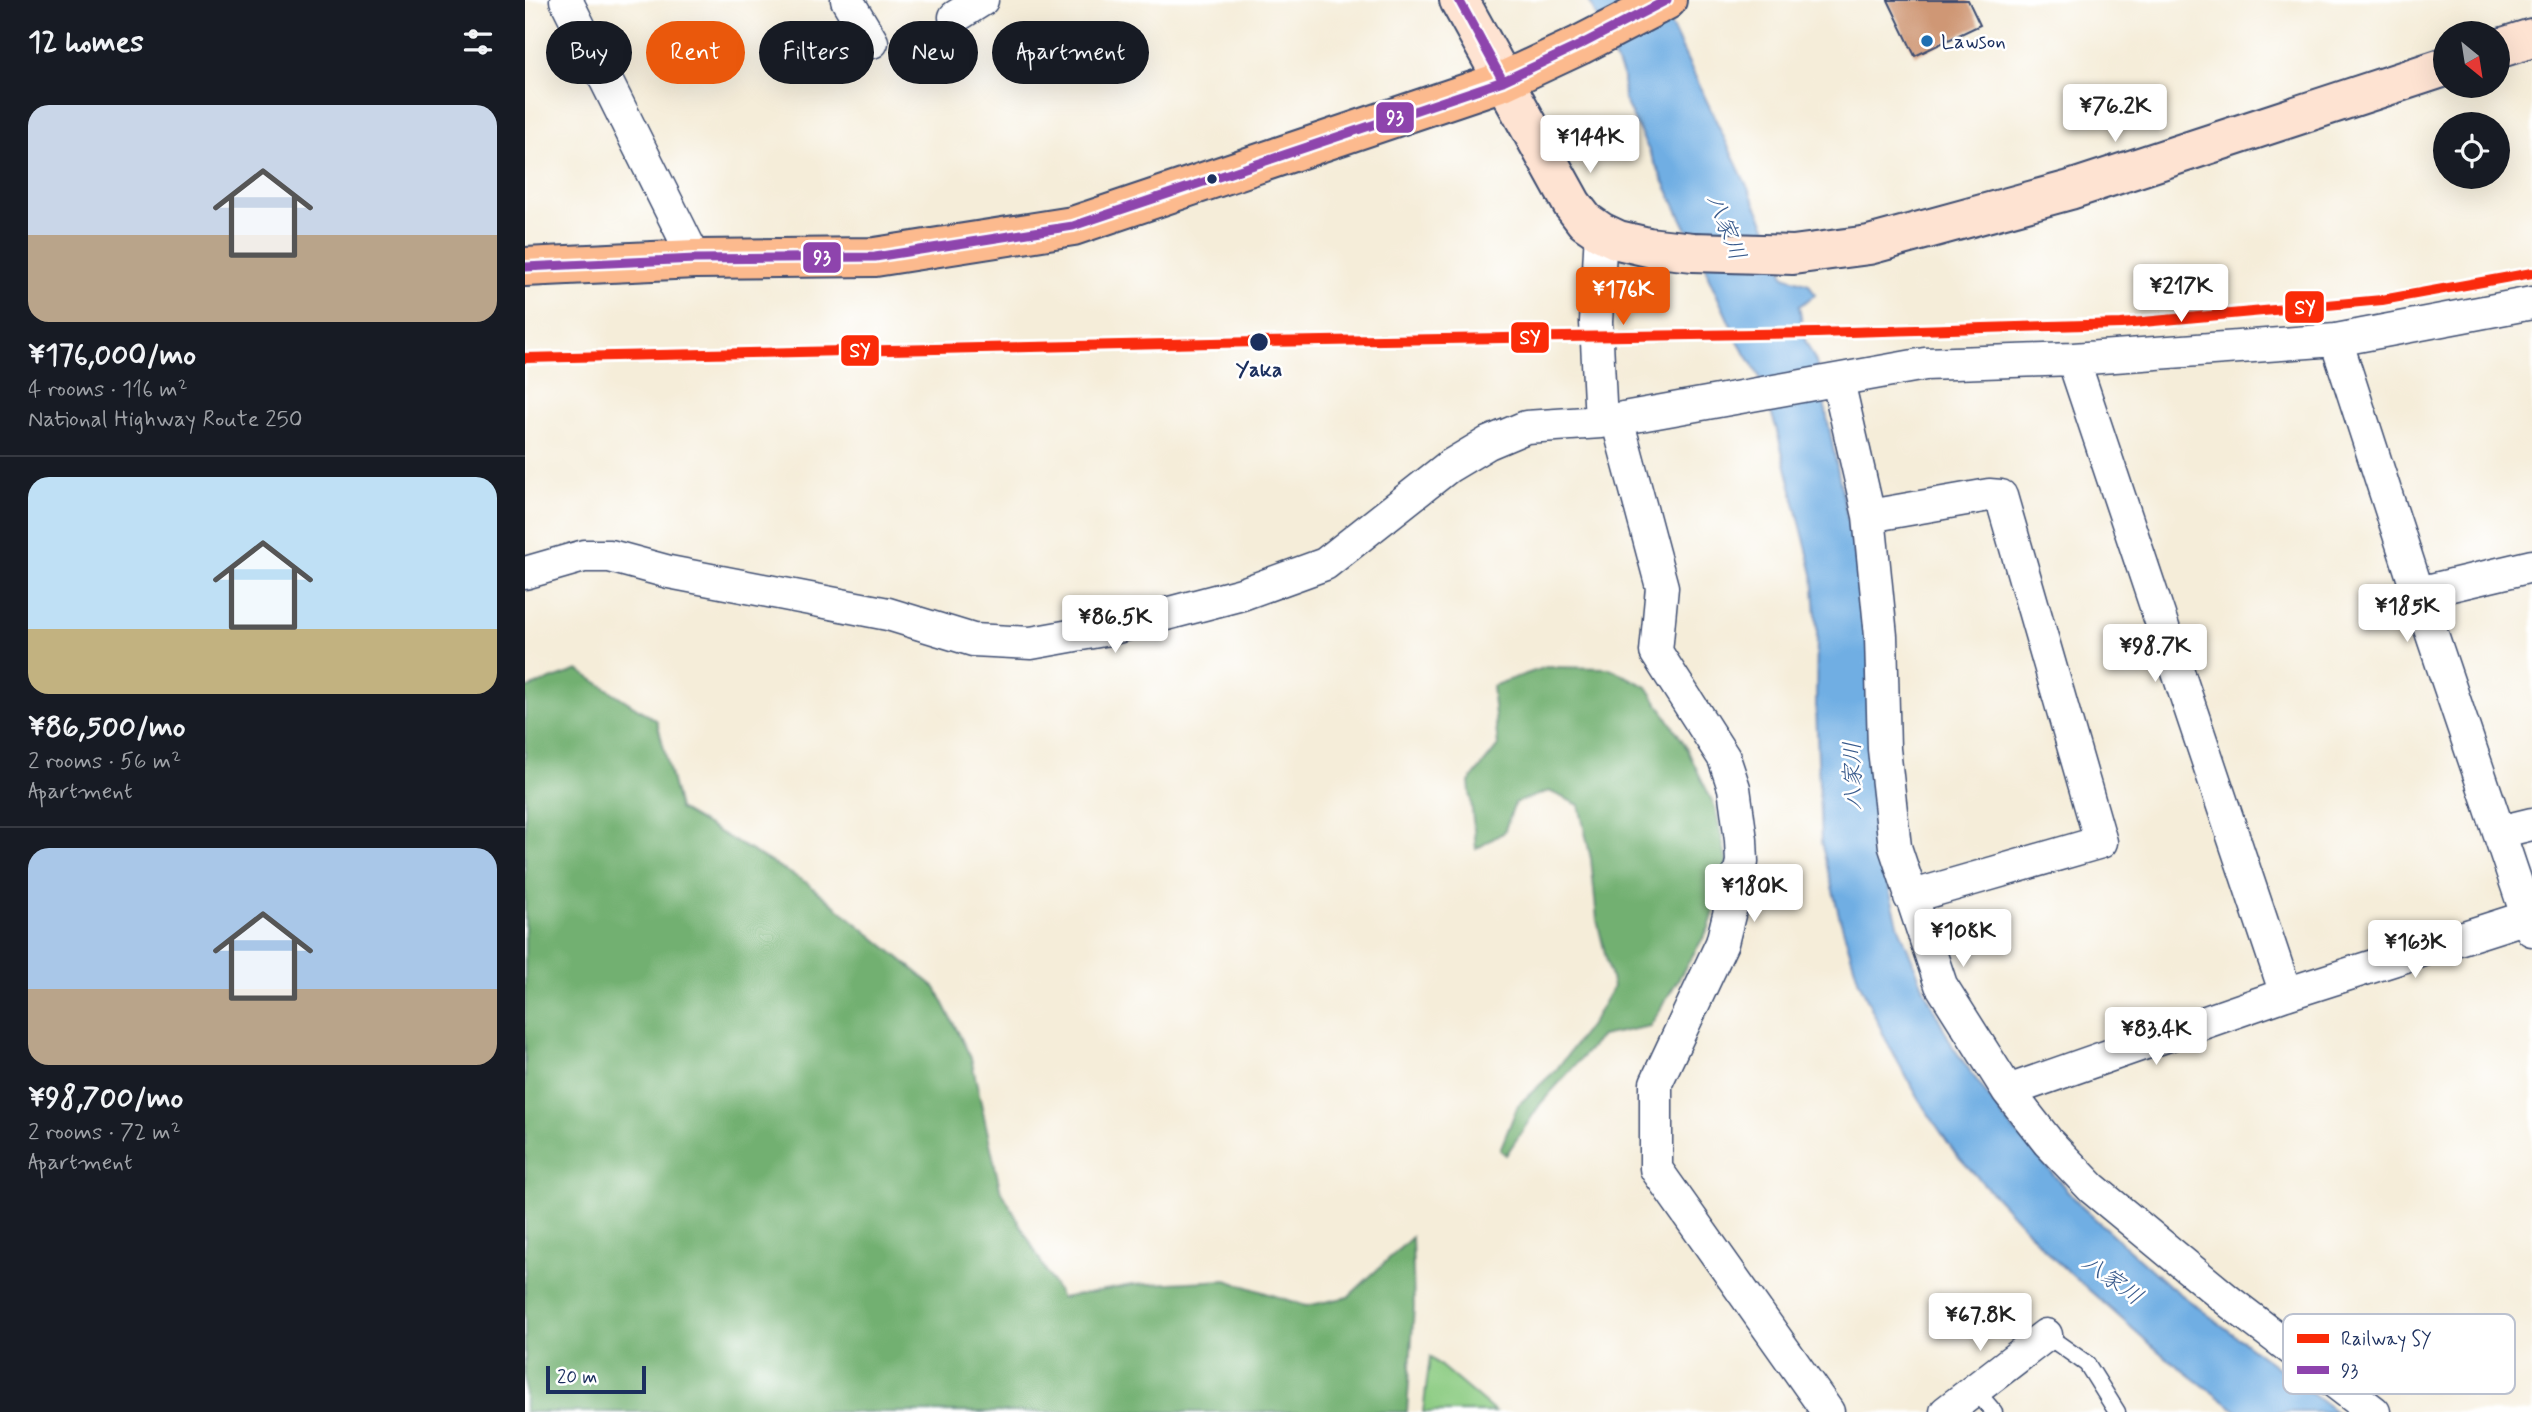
<!DOCTYPE html>
<html lang="en">
<head>
<meta charset="utf-8">
<style>
	:root { --surface:#171b24; --page:#242831; --text:#f1f3f6; --muted:#9ea1a6; --line:#363941; --accent:#ea580c }
	body { margin:0; font-family:Mynerve,"Klee One",sans-serif; background:var(--page); color:var(--text); height:100vh; display:flex; flex-direction:column; font-size:26px; white-space:nowrap }
	* { box-sizing:border-box; margin:0 }
	p { font-size:23px; color:var(--muted) }
	.icon { flex:none; width:38px; height:38px; fill:none; stroke:currentColor; stroke-width:2; stroke-linecap:round; stroke-linejoin:round }
	.map { position:relative; flex:1; overflow:hidden }
	.drawer { display:flex; flex-direction:column; background:var(--surface); width:525px }
	.drawer>* { flex:none }
	.hud { position:absolute; left:21px; top:21px; width:665px; height:63px; display:flex; gap:14px }
	.needle { width:46px; rotate:150deg }
	.buttons { position:absolute; left:1908px; top:21px; display:grid; gap:14px }
	.buttons a { display:grid; place-items:center; width:77px; height:77px; border-radius:50%; background:var(--surface); box-shadow:0 7px 28px #0002; font-size:35px }
	.scale { position:absolute; left:21px; bottom:18px; width:100px; box-sizing:border-box; padding-left:7px; border:4px solid #1b2f5e; border-top:0; font-size:19px; line-height:24px; white-space:nowrap; color:#1b2f5e; -webkit-text-stroke:5px #fff; paint-order:stroke }
	.price { position:absolute; translate:-50% -60px; padding:0 16px; border-radius:7px; background:#fff; color:#222; font-size:23px; line-height:46px; filter:drop-shadow(0 2px 4px #0008) }
	.price::after { content:''; position:absolute; left:50%; top:42px; width:21px; height:16px; margin-left:-10px; background:inherit; clip-path:polygon(0 0,100% 0,50% 100%) }
	.price.on { background:var(--accent); color:#fff }
	ul { padding:0; list-style:none }
	li { display:grid; align-content:center; gap:14px; height:371px; padding:0 28px }
	li+li { border-top:2px solid var(--line) }
	li span { display:grid; place-items:center; height:217px; border-radius:21px; color:#555 }
	li>.icon { margin-inline-start:auto }
	span .icon { width:126px; height:126px; fill:#fffc; stroke-width:1 }
	li b { font-size:30px }
	h2 { display:flex; justify-content:space-between; align-items:center; height:84px; padding:0 28px; font-size:30px }
	.tag { padding:0 24px; border-radius:32px; background:var(--surface); box-shadow:0 7px 28px #0002; font-size:24px; line-height:63px }
	.tag.on { background:var(--accent); color:#fff }
	main { display:flex; flex:1; min-height:0 }
	.map>svg:first-child { display:block }
</style>
</head>
<body>
<main>
<section class="drawer">
<h2>12 homes<svg class="icon" aria-label="filters" viewBox="0 0 24 24"><path d="M4 7h16M4 17h16"/><circle cx="9" cy="7" r="2"/><circle cx="15" cy="17" r="2"/></svg></h2>
<ul>
<li><span style="background:linear-gradient(#c9d6e8 60%,#b9a48a 0)"><svg class="icon" aria-label="home" viewBox="0 0 24 24"><path d="M3 11l9-7 9 7M6 9v11h12V9"/></svg></span><div><b>¥176,000/mo</b><p>4 rooms · 116 m²</p><p>National Highway Route 250</p></div></li>
<li><span style="background:linear-gradient(#bfe0f5 70%,#c2b280 0)"><svg class="icon" aria-label="home" viewBox="0 0 24 24"><path d="M3 11l9-7 9 7M6 9v11h12V9"/></svg></span><div><b>¥86,500/mo</b><p>2 rooms · 56 m²</p><p>Apartment</p></div></li>
<li><span style="background:linear-gradient(#a9c7e8 65%,#b9a48a 0)"><svg class="icon" aria-label="home" viewBox="0 0 24 24"><path d="M3 11l9-7 9 7M6 9v11h12V9"/></svg></span><div><b>¥98,700/mo</b><p>2 rooms · 72 m²</p><p>Apartment</p></div></li>
</ul>
</section>
<div class="map">
<svg width="2007" height="1412" viewBox="0 0 2007 1412">
	<rect width="100%" height="100%" fill="#fff"/>
	<filter id="ink" filterUnits="userSpaceOnUse"><feTurbulence type="fractalNoise" baseFrequency=".0143" numOctaves="2"/><feDisplacementMap in="SourceGraphic" scale="14" xChannelSelector="R" yChannelSelector="G"/><feConvolveMatrix kernelMatrix="1 2 1 2 8 2 1 2 1" color-interpolation-filters="sRGB"/></filter>
	<filter id="wash" filterUnits="userSpaceOnUse"><feTurbulence type="fractalNoise" baseFrequency=".00686" numOctaves="4" result="noise"/><feDisplacementMap in="SourceGraphic" scale="28" xChannelSelector="R" yChannelSelector="G"/><feGaussianBlur stdDeviation="1.57" result="paint"/><feColorMatrix in="noise" values="0 0 0 0 0 0 0 0 0 0 0 0 0 0 0 0 0 1.4 0 .05"/><feComposite in="paint" operator="in"/></filter>
	<g filter="url(#wash)">
		<rect width="100%" height="100%" fill="#f5edd9"/>
		<path fill="#8dcc83" stroke="#547e70" stroke-width="2" d="M905 1357 970 1412H898Z"/>
		<path fill="#72b071" stroke="#467068" stroke-width="2" d="M1021 667 1085 668 1122 687 1159 743 1190 807 1203 867 1184 928 1125 1026 1076 1036 1016 1103 981 1155 975 1150 993 1105 1031 1070 1068 1021 1088 987 1072 920 1066 859 1054 805 1024 791 990 803 979 832 951 849 944 782 973 746 967 686Z
			M53 670 132 721 154 809 282 883 411 988 446 1058 475 1188 536 1298 607 1285 701 1280 781 1306 823 1297 887 1237 889 1307 882 1412H0V689Z"/>
		<path fill="#70aee3" stroke="#466ea0" stroke-width="2" d="M1061 0H1134L1247 239 1259 276 1284 284 1290 295 1274 306 1280 340 1291 362 1345 632V759L1355 854 1373 924 1399 989 1428 1047 1480 1120 1557 1207 1641 1283 1811 1412H1713L1633 1351 1529 1259 1431 1154 1398 1106 1364 1046 1334 982 1314 915 1296 842 1291 705 1292 629 1288 574 1251 427 1234 376 1213 341 1183 276 1177 240 1165 236 1099 99 1098 77 1065 2Z"/>
		<g id="blocks">
			<path fill="#cf9774" d="M1363 0H1443L1455 25 1390 56Z"/>
		</g>
	</g>
	<g filter="url(#ink)">
		<use href="#blocks" fill-opacity="0" stroke="#3c4c70" stroke-width="2"/>
		<g fill="none" stroke-linecap="round" stroke-linejoin="round">
			<g stroke="#3c4c70" stroke-width="19">
				<path id="lane" d="M1521 1335 1562 1364 1592 1412
					M1450 1390 1469 1412"/>
			</g>
			<g stroke="#3c4c70" stroke-width="35">
				<path id="street" d="M41 0 170 259
					M322 0 347 42
					M430 17 457 0
					M1076 232 1071 322 1076 422
					M1811 340 1893 593 2007 930
					M1548 359 1761 994
					M1313 381 1344 516 1356 636 1359 749 1370 847 1416 985 1483 1091 1523 1142 1567 1188 1706 1303 1849 1412
					M1092 419 1137 587 1131 652 1199 758 1209 788 1216 840 1217 862 1197 943 1131 1083V1169L1303 1412
					M1344 516 1464 495 1476 496 1576 842 1385 897
					M0 573 59 556H85L144 572 363 614 448 640 506 643 584 629 717 594 800 564 923 467 963 443 1001 427 1076 422 1400 364 1548 359 1811 340 2007 303
					M1893 593 2007 566
					M1974 832 2007 824
					M1483 1091 1761 994 2002 917
					M1421 1412 1521 1335"/>
			</g>
			<g stroke="#3c4c70" stroke-width="42">
				<path id="secondary" d="M934 0 1047 204 1060 221 1076 232 1093 240 1123 247 1168 252 1268 255 1344 245 1545 190 1920 67
					M1972 49 2007 38"/>
			</g>
			<g stroke="#3c4c70" stroke-width="42">
				<path id="highway" d="M0 267 170 259 350 257 548 226 978 81 1055 45 1142 0"/>
			</g>
			<use href="#lane" stroke="#fff" stroke-width="16"/>
			<use href="#street" stroke="#fff" stroke-width="32"/>
			<use href="#secondary" stroke="#fee3d2" stroke-width="38"/>
			<use href="#highway" stroke="#fcba8e" stroke-width="38"/>
			<g stroke="#fff" stroke-width="14">
				<path id="bus-1" d="M934 0 978 81
					M0 267 170 259 350 257 548 226 978 81 1055 45 1142 0"/>
			</g>
			<use href="#bus-1" stroke="#8e44ad" stroke-width="9"/>
			<g stroke="#fff" stroke-width="16">
				<path id="rail-1" d="M0 358 733 342 1291 333 1596 324 1857 300 2007 273"/>
			</g>
			<use href="#rail-1" stroke="#fa2b08" stroke-width="10"/>
		</g>
	</g>
	<circle fill="#1f6fb2" stroke="#fff" stroke-width="2.5" cx="1402" cy="41" r="7"/>
	<g fill="#1b2f5e" stroke="#fff" stroke-width="2.5">
		<circle cx="687" cy="179" r="6"/>
		<circle cx="734" cy="342" r="10"/>
	</g>
	<g text-anchor="middle" stroke-width="5" stroke-linejoin="round" paint-order="stroke">
		<g font-size="21" fill="#1b2f5e" stroke="#fff" text-anchor="start">
			<text x="1416" y="48">Lawson</text>
		</g>
		<g font-size="21" font-weight="bold" fill="#1b2f5e" stroke="#fff">
			<text x="734" y="376">Yaka</text>
		</g>
		<g font-size="23" font-style="italic" fill="#395b8d" stroke="#fff">
			<text transform="translate(1202 227) rotate(69)" y="8">八家川</text>
			<text transform="translate(1327 776) rotate(-91)" y="8">八家川</text>
			<text transform="translate(1588 1279) rotate(36)" y="8">八家川</text>
		</g>
	</g>
	<rect x="1758" y="1314" width="232" height="80" rx="10" fill="#fff" stroke="#bbc1cf" stroke-width="2"/>
	<rect x="1772" y="1334" width="32" height="9" fill="#fa2b08"/>
	<rect x="1772" y="1366" width="32" height="8" fill="#8e44ad"/>
	<g font-size="19" fill="#1b2f5e">
		<text x="1816" y="1345">Railway SY</text>
		<text x="1816" y="1377">93</text>
	</g>
	<g stroke="#fff" stroke-width="2.5">
		<rect x="850" y="101" width="40" height="33" rx="7" fill="#8e44ad"/>
		<rect x="277" y="241" width="40" height="33" rx="7" fill="#8e44ad"/>
		<rect x="1759" y="290" width="41" height="34" rx="7" fill="#fa2b08"/>
		<rect x="985" y="321" width="40" height="33" rx="7" fill="#fa2b08"/>
		<rect x="315" y="334" width="40" height="33" rx="7" fill="#fa2b08"/>
	</g>
	<g font-size="19" text-anchor="middle" font-weight="bold" fill="#fff">
		<text x="870" y="124">93</text>
		<text x="297" y="264">93</text>
		<text x="1780" y="314">SY</text>
		<text x="1005" y="344">SY</text>
		<text x="335" y="357">SY</text>
	</g>
</svg>
<div class="buttons">
<a><svg class="needle" viewBox="-14 -14 28 28"><path d="M0-13l5 13h-10z" fill="#e53935"/><path d="M0 13l5-13h-10z" fill="#9ea1a6"/></svg></a>
<a><svg class="icon" aria-label="locate" viewBox="0 0 24 24"><circle cx="12" cy="12" r="6"/><path d="M12 2v4M12 18v4M2 12h4M18 12h4"/></svg></a>
</div>
<div class="scale">20 m</div>
<b class="price" style="left:1590px;top:144px">¥76.2K</b>
<b class="price" style="left:1065px;top:175px">¥144K</b>
<b class="price" style="left:1656px;top:324px">¥217K</b>
<b class="price on" style="left:1098px;top:327px">¥176K</b>
<b class="price" style="left:1882px;top:644px">¥185K</b>
<b class="price" style="left:590px;top:655px">¥86.5K</b>
<b class="price" style="left:1630px;top:684px">¥98.7K</b>
<b class="price" style="left:1229px;top:924px">¥180K</b>
<b class="price" style="left:1438px;top:969px">¥108K</b>
<b class="price" style="left:1890px;top:980px">¥163K</b>
<b class="price" style="left:1631px;top:1067px">¥83.4K</b>
<b class="price" style="left:1455px;top:1353px">¥67.8K</b>
<div class="hud">
<a class="tag">Buy</a>
<a class="tag on">Rent</a>
<a class="tag">Filters</a>
<a class="tag">New</a>
<a class="tag">Apartment</a>
</div>
</div>
</main>
</body>
</html>
